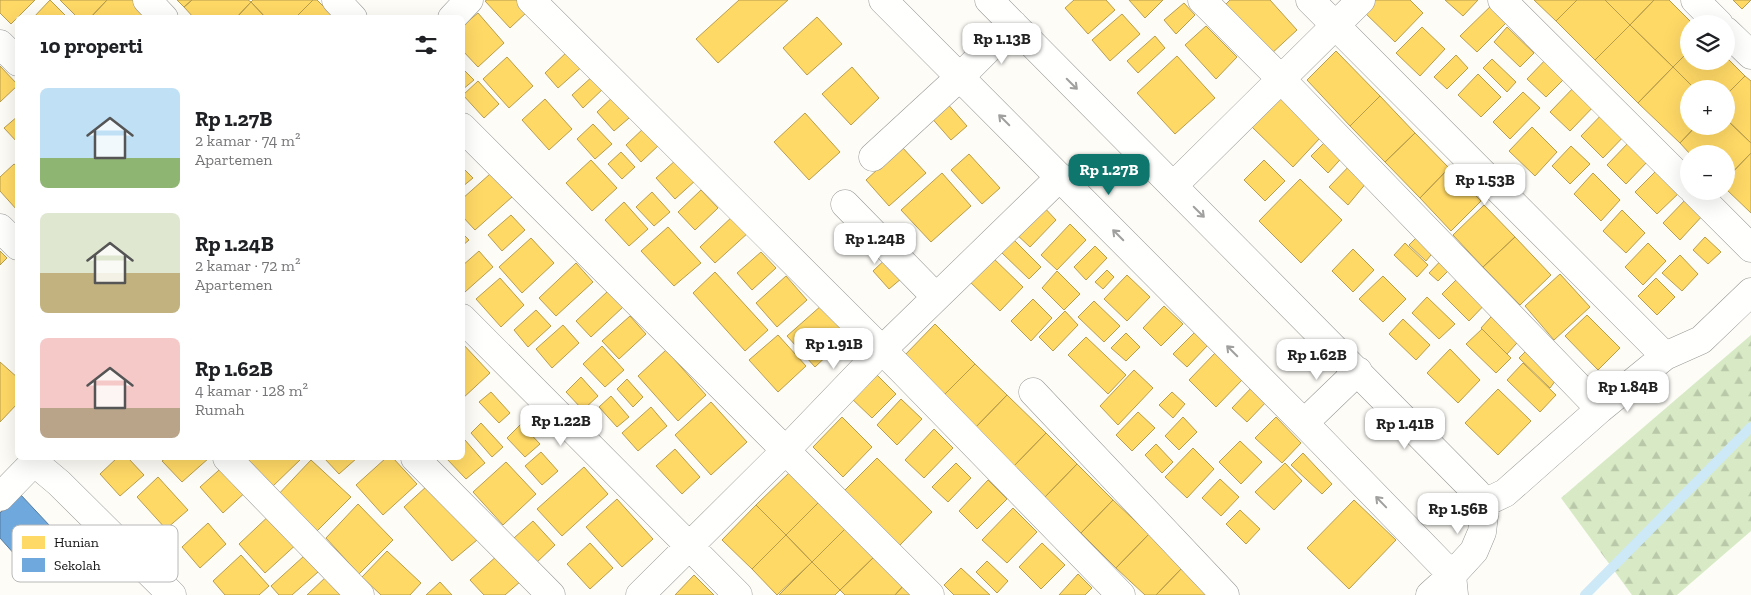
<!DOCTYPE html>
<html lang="id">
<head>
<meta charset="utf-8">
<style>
	:root { --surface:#fff; --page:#f6f6f6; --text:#202124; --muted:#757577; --accent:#0f766e }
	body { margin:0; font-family:"Zilla Slab",serif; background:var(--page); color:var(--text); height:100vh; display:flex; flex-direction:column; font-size:19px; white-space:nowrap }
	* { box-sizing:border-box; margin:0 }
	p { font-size:16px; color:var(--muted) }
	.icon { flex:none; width:28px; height:28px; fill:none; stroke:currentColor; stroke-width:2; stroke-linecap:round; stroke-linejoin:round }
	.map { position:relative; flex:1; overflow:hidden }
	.drawer { position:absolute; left:15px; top:15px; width:450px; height:445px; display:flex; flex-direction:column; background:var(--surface); border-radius:8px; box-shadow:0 5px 20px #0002 }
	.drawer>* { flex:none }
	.tools { position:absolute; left:1680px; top:15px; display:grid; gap:10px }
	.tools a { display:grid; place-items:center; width:55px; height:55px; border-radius:50%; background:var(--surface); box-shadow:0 5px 20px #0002; font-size:25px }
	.price { position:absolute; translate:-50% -42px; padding:0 11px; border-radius:10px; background:#fff; color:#222; font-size:16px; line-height:32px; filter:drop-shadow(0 1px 2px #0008) }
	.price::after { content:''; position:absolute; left:50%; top:30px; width:15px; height:11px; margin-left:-8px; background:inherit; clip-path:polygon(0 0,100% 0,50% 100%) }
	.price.active { background:var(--accent); color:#fff }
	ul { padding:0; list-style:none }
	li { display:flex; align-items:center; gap:15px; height:125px; padding:0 25px }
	li span { display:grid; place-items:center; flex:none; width:140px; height:100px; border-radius:8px; color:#555 }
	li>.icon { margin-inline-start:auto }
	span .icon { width:60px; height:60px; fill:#fffc; stroke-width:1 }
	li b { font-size:21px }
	h2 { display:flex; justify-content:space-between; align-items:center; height:60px; padding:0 25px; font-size:21px }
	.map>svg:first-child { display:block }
</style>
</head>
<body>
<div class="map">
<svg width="1751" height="595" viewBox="0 0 1751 595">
	<defs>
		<pattern id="forest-firs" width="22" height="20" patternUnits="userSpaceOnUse" patternTransform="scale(1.25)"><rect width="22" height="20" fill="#d8eac5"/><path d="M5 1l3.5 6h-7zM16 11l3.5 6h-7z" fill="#b8c8a8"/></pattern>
	</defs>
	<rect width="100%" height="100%" fill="#fdfcf7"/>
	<path fill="url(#forest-firs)" d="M1751 335V531L1677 595H1632L1561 498Z"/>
	<path fill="#ffd966" stroke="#b89d4c" d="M0 0H35L11 24 0 13Z
		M50 0 68 18H33Z
		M60 0H107L90 18H78Z
		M107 0H136L153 18H90Z
		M177 0H192L184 7Z
		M192 0H248L251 2 236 18H194L184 7Z
		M253 0H313L295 18H266L251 2Z
		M313 0H317L335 18H295Z
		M487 0H517L528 11 510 28 485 1Z
		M739 0H788L718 63 696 39Z
		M1074 0H1106L1115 10 1088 34 1065 8Z
		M1129 0H1163L1145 18Z
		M1230 0H1270L1297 30 1270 55 1225 5Z
		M1372 0H1410L1423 13 1395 42 1362 10Z
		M1445 0H1478L1463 16Z
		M1534 0H1577L1556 21Z
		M1577 0H1605L1630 25 1595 60 1556 21Z
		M1605 0H1654L1630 25Z
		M1654 0H1669L1693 24H1689V51L1673 67 1630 25Z
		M1733 0H1751L1742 9Z
		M1496 1 1512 17 1477 52 1460 36Z
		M251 2 266 18H236Z
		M1184 3 1195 15 1176 34 1164 20Z
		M478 13 504 43 478 67 462 50V26Z
		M1122 14 1140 34 1110 61 1092 40Z
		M817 17 842 44 807 75 783 48Z
		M1630 25 1673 67 1638 103 1595 60Z
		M1206 26 1237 57 1216 79 1185 45Z
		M1422 27 1445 49 1420 76 1396 53Z
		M1507 27 1534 53 1520 67 1494 42Z
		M1155 36 1165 48 1138 73 1127 61Z
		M570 49 585 64 558 88 545 73Z
		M1336 51 1380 96 1350 126 1307 80Z
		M1689 51V61H1726V57L1745 76 1726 95V89H1695L1673 67Z
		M1456 55 1468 68 1447 89 1434 77Z
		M1550 55 1569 74 1546 97 1527 79Z
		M1177 56 1215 98 1175 134 1137 93Z
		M507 57 533 86 509 108 483 79Z
		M1492 59 1516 82 1507 92 1483 68Z
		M0 66 18 85 0 102Z
		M852 67 879 98 851 125 822 94Z
		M1673 67 1695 89H1689V126H1696L1680 143 1638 103Z
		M462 68 474 80 462 90Z
		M1478 74 1501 97 1481 117 1458 95Z
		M594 75 605 87 583 108 572 95Z
		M1745 76 1751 81V143L1726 119V95Z
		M478 81 499 104 484 118 463 95Z
		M1578 83 1598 102 1570 131 1550 112Z
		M618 92 636 112 614 131 597 112Z
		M1523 92 1540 108 1510 139 1493 122Z
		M1380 96 1415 133 1385 162 1350 126Z
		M1280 98 1320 138 1293 167 1252 127Z
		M545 99 572 129 549 150 522 120Z
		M945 101 967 126 951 140 929 115Z
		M1608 108 1630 130 1603 158 1581 136Z
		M805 113 840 152 809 180 774 142Z
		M18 116V143L4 128Z
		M1726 119 1751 143V153L1726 179V154H1690L1680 143 1696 126H1726Z
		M593 124 612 144 595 159 577 139Z
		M645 127 660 144 641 162 626 145Z
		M1532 127 1557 152 1535 176 1509 151Z
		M1415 133 1449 168 1420 198 1385 162Z
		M1333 134 1347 152 1328 173 1311 156Z
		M1630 141 1649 160 1626 184 1607 165Z
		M1571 146 1590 164 1570 184 1552 166Z
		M902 147 926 173 889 206 866 180Z
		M621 152 635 167 622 179 608 164Z
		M1751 153V213L1726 189V179Z
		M969 154 1000 188 982 204 951 170Z
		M677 159 696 180 675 199 656 178Z
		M591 160 617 188 592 211 566 183Z
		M1264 160 1285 181 1265 201 1244 180Z
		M1355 160 1372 176 1348 205 1329 187Z
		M14 164 18 167 17 210 0 191V177Z
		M462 167 473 178 462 187Z
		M1449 168 1481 201 1451 231 1420 198Z
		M1658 169 1681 191 1657 214 1635 192Z
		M942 173 971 206 931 242 901 210Z
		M1593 173 1620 200 1601 221 1574 194Z
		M490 174 512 197 475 230 462 216V199Z
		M1300 179 1342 220 1301 263 1259 221Z
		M701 190 718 208 695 230 678 212Z
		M652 192 670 212 654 226 636 207Z
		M1687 198 1704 214 1680 240 1663 223Z
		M624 202 648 229 629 246 605 220Z
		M1041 204 1056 220 1030 247 1014 232Z
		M1484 205 1515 237 1483 267 1453 235Z
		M1622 210 1645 233 1626 253 1603 231Z
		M511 215 525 230 502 251 488 235Z
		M734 215 749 232 715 263 700 247Z
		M1070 224 1086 240 1057 270 1041 255Z
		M668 227 701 263 674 286 641 251Z
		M1424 230 1440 244 1426 261 1409 245Z
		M462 233 469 240 462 246Z
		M1515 237 1551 275 1520 305 1483 267Z
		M1705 237 1721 252 1708 264 1693 250Z
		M531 238 554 263 522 293 499 267Z
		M1014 240 1041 267 1029 279 1002 253Z
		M1405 243 1428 265 1417 277 1394 255Z
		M1648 243 1666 261 1643 285 1625 267Z
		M1095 246 1107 258 1086 280 1074 267Z
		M1353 249 1374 270 1353 292 1332 271Z
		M0 251 7 258 0 265Z
		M479 251 493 267 465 292 462 290V266Z
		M761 252 776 268 752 290 737 273Z
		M1448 253 1457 262 1438 281 1429 273Z
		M891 254 908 273 889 289 873 271Z
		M990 255 1023 287 1000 311 967 279Z
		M1680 255 1698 274 1682 291 1662 273Z
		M576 263 593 282 556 316 539 298Z
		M1107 270 1114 277 1103 289 1095 282Z
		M1057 271 1080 294 1064 310 1042 288Z
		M1465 271 1491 298 1469 321 1442 294Z
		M715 272 768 330 745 351 693 293Z
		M1560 274 1590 307 1554 340 1525 306Z
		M1127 275 1150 297 1127 321 1104 299Z
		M786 276 807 300 777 327 756 303Z
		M1383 276 1406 299 1383 322 1359 299Z
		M500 278 524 305 501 327 476 299Z
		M1656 278 1675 297 1657 315 1638 296Z
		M608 291 623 307 591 337 576 321Z
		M1427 297 1455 324 1439 339 1412 313Z
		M1033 299 1052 318 1031 341 1011 321Z
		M1094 301 1120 326 1104 342 1078 317Z
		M822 305 849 335 815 367 787 336Z
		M1164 306 1183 324 1161 346 1143 328Z
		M1499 308 1525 334 1507 354 1481 328Z
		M536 310 551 326 528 347 514 330Z
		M1065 311 1078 325 1053 351 1039 337Z
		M1587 315 1620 348 1598 370 1565 336Z
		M630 316 646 334 619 359 602 341Z
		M1403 319 1430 345 1416 360 1389 334Z
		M935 324 975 364 943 396 903 357Z
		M563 325 579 343 552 368 536 349Z
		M1482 329 1511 358 1496 373 1466 344Z
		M1195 332 1208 345 1187 367 1173 354Z
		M1126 333 1140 347 1126 361 1111 348Z
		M778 335 806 366 778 392 749 360Z
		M1086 337 1126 375 1108 394 1068 355Z
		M462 343 490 373 462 399Z
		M1534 343 1561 373 1550 388 1519 358Z
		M602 346 624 370 605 387 583 364Z
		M1450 349 1480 380 1458 403 1427 373Z
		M666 350 706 395 678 421 638 376Z
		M1216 352 1243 379 1216 407 1189 380Z
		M0 362 18 378V403L0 422Z
		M1523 363 1556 395 1540 412 1507 380Z
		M975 364 1007 395 975 428 943 396Z
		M1134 370 1153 388 1118 425 1100 406Z
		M873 371 896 394 872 418 849 396Z
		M581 377 598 396 583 410 566 392Z
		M627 379 643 397 633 407 617 389Z
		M1254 385 1269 399 1247 422 1232 408Z
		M1498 389 1531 421 1498 455 1465 423Z
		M491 392 510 413 499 423 479 402Z
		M1172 392 1185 404 1173 418 1159 405Z
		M1007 395 1046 433 1014 466 975 428Z
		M611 396 629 417 617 427 599 407Z
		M901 399 922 419 897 445 877 425Z
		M711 402 747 442 711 475 675 435Z
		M651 407 667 426 638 451 622 433Z
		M1138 412 1155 428 1132 451 1116 435Z
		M842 417 872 447 843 477 813 447Z
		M1183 417 1197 432 1179 450 1165 436Z
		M1276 417 1301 443 1282 463 1255 438Z
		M481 423 503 447 492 457 471 433Z
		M521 424 540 444 525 457 507 438Z
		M934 429 953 448 924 478 905 460Z
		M1046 433 1077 464 1045 497 1014 466Z
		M465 440 485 463 466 479 446 458H462V442Z
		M1240 441 1262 462 1241 484 1219 462Z
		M1156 444 1173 462 1162 473 1145 455Z
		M1193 448 1214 469 1187 498 1165 477Z
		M675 449 700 477 682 494 656 466Z
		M541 452 558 471 542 485 525 466Z
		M1303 453 1332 484 1322 494 1291 465Z
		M117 458H128L144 475 120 496 100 474Z
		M166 458H209L182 482 162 461Z
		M250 458H302L272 487 246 462Z
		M324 458H357L339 474Z
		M386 458H393L417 484 383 515 356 485Z
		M877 458 932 512 900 545 844 491Z
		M311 460 351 497 313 535 275 498Z
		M506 462 536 494 503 525 473 492Z
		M227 463 250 488 223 513 200 487Z
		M956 463 971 478 948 502 932 487Z
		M1285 463 1302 481 1274 510 1255 492Z
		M1077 464 1113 500 1081 533 1045 497Z
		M584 467 608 494 562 536 537 509Z
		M791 471 820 501 786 535 756 505Z
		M158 477 188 510 166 529 137 497Z
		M1220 479 1239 497 1221 516 1202 498Z
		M988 480 1007 499 977 529 959 511Z
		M427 486 477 540 452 561 404 507Z
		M617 499 653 539 622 567 586 527Z
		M1113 500 1149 534 1116 568 1081 533Z
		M1354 500 1396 540 1349 589 1307 548Z
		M820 501 847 527 812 562 786 535Z
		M358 504 393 540 359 574 326 538Z
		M756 505 786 535 752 569 722 540Z
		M1013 508 1037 532 1007 563 982 540Z
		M1240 510 1260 529 1246 544 1226 524Z
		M273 512 300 541 265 573 239 544Z
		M533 521 555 545 536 563 514 538Z
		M208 523 226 544 200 568 182 547Z
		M847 527 875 556 840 590 812 562Z
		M1149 534 1182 568 1156 595H1145L1116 568Z
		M786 535 812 562 777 595 752 569Z
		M590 543 613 568 590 589 567 564Z
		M1042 543 1065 565 1041 589 1019 567Z
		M387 551 421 583 410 595H381L362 577Z
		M241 555 269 586 259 595H225L213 581Z
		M498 555 521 581 505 595H484L470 580Z
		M304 556 318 572 292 595H279L271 586Z
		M875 556 904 585 895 595H845L840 590Z
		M987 561 1008 581 997 593 976 572Z
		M812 562 840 590 835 595H779Z
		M961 568 990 595H954L944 585Z
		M1182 568 1210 595H1156Z
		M1078 574 1092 588 1085 595H1059Z
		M694 575 714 595H675Z
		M327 576 343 595H307Z
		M440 582 452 595H426Z
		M904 585 914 595H895Z"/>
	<path fill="#6fa8dc" stroke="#537b9f" d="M20 494 50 526 16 556 0 538V513Z"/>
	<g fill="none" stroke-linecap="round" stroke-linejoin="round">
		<path stroke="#cde8f7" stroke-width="10" d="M1585 595 1751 427"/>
		<g stroke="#979795" stroke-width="29">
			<path id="street" d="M147 0 164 18
				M336 0 353 18
				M531 0 901 369 1121 595
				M883 0 1304 423 1452 575 1454 595
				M989 0 1476 492 1484 503V515L1482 532 1474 551 1452 575 1430 595
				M1202 0 1280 78 1600 409
				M1310 0 1665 356
				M1502 0 1689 186
				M1695 0 1719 24
				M452 18 469 0
				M1726 31 1751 55
				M0 44 18 62
				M462 127 930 595
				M873 157 961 76 1013 24
				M1173 186 1361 0
				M1694 191 1751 248
				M845 204 936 297
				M0 228 18 246
				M462 318 738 595
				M1033 392 1225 595
				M1304 423 1358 371
				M227 458 360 595
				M415 458 551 595
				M34 462 59 483 172 595
				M0 497 38 458
				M1484 503 1505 493 1600 409 1665 356 1701 340 1751 292
				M640 595 785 451 882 350 1060 177"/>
		</g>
		<use href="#street" stroke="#fffffe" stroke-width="28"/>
	</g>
	<defs><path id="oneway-shaft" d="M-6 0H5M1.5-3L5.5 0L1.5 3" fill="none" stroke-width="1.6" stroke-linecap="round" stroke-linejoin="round" transform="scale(1.25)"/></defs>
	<g stroke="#a0a09f">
		<use href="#oneway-shaft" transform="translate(1072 84) rotate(45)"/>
		<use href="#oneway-shaft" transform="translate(1004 120) rotate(-135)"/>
		<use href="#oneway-shaft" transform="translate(1199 212) rotate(45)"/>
		<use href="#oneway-shaft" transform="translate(1118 235) rotate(-135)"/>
		<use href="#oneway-shaft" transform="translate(1232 351) rotate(-135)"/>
		<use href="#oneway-shaft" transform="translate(1381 502) rotate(-134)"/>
	</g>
	<rect x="12" y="525" width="166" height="57" rx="8" fill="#fff" stroke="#b8b8b8" stroke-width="1"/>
	<rect x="22" y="536" width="23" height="13" fill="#ffd966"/>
	<rect x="22" y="558" width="23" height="14" fill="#6fa8dc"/>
	<g font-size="14" fill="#111">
		<text x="54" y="547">Hunian</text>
		<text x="54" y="570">Sekolah</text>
	</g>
</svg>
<div class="tools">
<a><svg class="icon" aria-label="layers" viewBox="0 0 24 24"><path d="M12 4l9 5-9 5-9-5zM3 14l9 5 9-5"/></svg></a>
<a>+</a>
<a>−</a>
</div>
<b class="price" style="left:1002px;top:65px">Rp 1.13B</b>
<b class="price active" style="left:1109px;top:196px">Rp 1.27B</b>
<b class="price" style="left:1485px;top:206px">Rp 1.53B</b>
<b class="price" style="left:875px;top:265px">Rp 1.24B</b>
<b class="price" style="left:834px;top:370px">Rp 1.91B</b>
<b class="price" style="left:1317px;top:381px">Rp 1.62B</b>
<b class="price" style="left:1628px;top:413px">Rp 1.84B</b>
<b class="price" style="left:561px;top:447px">Rp 1.22B</b>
<b class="price" style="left:1405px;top:450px">Rp 1.41B</b>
<b class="price" style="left:1458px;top:535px">Rp 1.56B</b>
<section class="drawer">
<h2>10 properti<svg class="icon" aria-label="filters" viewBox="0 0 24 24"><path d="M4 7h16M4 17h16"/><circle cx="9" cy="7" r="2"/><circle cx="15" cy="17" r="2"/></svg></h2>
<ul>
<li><span style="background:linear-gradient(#bfe0f5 70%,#8fb573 0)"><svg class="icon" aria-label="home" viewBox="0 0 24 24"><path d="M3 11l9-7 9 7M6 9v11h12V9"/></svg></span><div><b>Rp 1.27B</b><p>2 kamar · 74 m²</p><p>Apartemen</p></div></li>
<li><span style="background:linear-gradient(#dfe7d0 60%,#c2b280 0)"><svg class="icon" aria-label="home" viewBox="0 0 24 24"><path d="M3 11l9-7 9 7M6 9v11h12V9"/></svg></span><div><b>Rp 1.24B</b><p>2 kamar · 72 m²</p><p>Apartemen</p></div></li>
<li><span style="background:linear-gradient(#f6c9c9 70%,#b9a48a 0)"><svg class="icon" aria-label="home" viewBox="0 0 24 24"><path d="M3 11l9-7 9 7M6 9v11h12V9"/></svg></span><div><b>Rp 1.62B</b><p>4 kamar · 128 m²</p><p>Rumah</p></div></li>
</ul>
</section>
</div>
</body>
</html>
